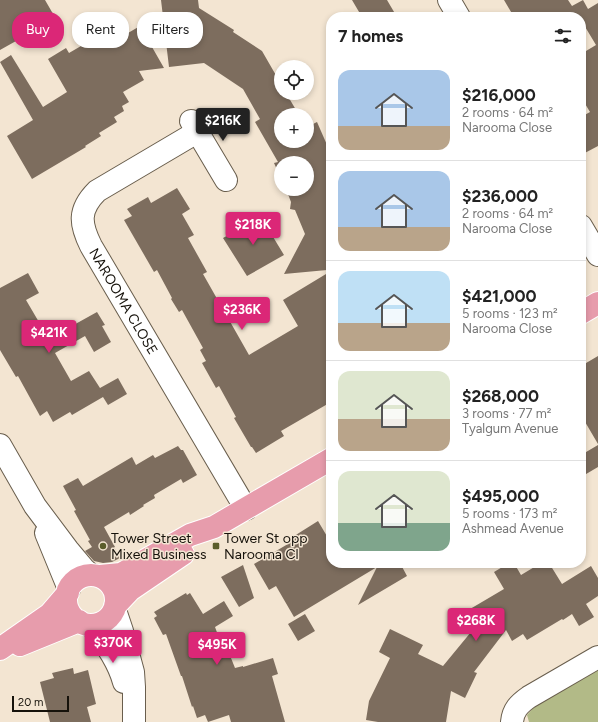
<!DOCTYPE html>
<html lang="en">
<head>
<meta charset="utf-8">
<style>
	:root { --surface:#fff; --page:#f2f2f2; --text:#222; --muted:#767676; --line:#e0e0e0; --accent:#db2777 }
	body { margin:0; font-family:Figtree,sans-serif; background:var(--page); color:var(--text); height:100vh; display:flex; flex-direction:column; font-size:15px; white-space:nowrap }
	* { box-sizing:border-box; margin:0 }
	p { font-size:13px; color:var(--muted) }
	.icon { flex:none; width:22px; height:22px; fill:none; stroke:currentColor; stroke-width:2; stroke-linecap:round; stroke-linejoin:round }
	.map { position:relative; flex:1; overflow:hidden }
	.panel { position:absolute; left:326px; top:12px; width:260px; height:556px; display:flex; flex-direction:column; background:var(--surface); border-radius:16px; box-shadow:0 2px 6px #0003 }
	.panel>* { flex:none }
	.hud { position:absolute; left:12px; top:12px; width:254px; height:36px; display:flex; gap:8px }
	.buttons { position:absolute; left:274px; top:60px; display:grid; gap:8px }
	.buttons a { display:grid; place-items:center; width:40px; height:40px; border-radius:50%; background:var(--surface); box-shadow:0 2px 6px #0003; font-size:20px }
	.scale { position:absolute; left:12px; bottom:10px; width:57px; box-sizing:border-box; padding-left:4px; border:2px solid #16120b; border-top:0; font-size:11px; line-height:14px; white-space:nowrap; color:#16120b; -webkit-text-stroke:3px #f3e5d2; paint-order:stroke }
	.price { position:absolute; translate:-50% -34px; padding:0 9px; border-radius:4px; background:var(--accent); color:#fff; font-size:13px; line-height:26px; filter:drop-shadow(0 1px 2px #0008) }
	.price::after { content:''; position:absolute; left:50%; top:24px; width:12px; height:9px; margin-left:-6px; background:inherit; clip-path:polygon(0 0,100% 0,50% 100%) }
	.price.on { background:#222; color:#fff }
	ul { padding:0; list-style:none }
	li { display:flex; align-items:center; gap:12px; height:100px; padding:0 12px }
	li+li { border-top:1px solid var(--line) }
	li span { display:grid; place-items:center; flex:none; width:112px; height:80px; border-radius:12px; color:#555 }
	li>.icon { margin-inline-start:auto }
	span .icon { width:48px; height:48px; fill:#fffc; stroke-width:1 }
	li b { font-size:17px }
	h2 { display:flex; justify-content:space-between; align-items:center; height:48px; padding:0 12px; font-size:17px }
	.pill { padding:0 14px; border-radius:16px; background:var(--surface); box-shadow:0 2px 6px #0003; font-size:14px; line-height:36px }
	.pill.on { background:var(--accent); color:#fff }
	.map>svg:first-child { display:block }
</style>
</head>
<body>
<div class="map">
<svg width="598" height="722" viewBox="0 0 598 722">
	<rect width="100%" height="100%" fill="#f3e5d2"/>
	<path fill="#b2ba87" d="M598 670V722H529L527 715 534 707Z"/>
	<path fill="#7d6d5e" d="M0 0H45L56 19 33 33 32 32 0 50Z
		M161 0H198L199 8 234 30 233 32 262 51 281 84V93H286L299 115H281V141H307V127L317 122 331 154V246L327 270 284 274 305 234 295 210 290 209 291 202 286 189H307V163H281V178L274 163 278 162 255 122 260 119 243 89 204 63 169 67Z
		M352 0H387L397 17H362Z
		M504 0H568L572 6 583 0 588 9 598 3V146L581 155V117L590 112 581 97V54L596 45 581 20V17H514Z
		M140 26 164 68 139 71 144 80 123 92 129 102 122 106 124 111 114 117 117 122 99 133 101 136 85 146 86 147 32 179 7 136 33 120 0 62 11 55 43 107 67 92 48 59 66 48 69 53 105 32 111 43Z
		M177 188 190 209 182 214 194 235 188 238 207 272 203 274 249 355 298 326 283 300 331 271V402L281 431 284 436 256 453 252 447H251L234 418 236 417 219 386 216 388 202 363 206 361 200 350 203 348 182 310 179 312 171 299 172 298 157 270 154 272 124 220 132 216 127 209 148 197 151 203Z
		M243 219 250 230 264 222 284 255 247 276 223 238 232 233 229 228Z
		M28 273 39 293 26 300 43 329 55 322 61 332 97 312 105 325 102 326 111 342 94 352 85 336 55 353 71 381 89 371 100 388 118 378 127 394 108 405 103 397 72 415 70 412 53 422 47 411 40 416 18 376 16 377 0 350V288Z
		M598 356V444L581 415V366Z
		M598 445V467L581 477V455Z
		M178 446 181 450H183L197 475 183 483 181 479 154 495 155 498 143 505 144 506 130 515 129 512 104 527 115 547H114L120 558 112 562 103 563 94 561 85 551 92 547 88 541 90 540 74 511 76 510 63 486 78 478 83 486 132 457 136 465 153 455 155 458Z
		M318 521 331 543V563H400L407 576 358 605 377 567 294 617 276 586 269 590 254 564 293 541 291 538Z
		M509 563H514L521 575 541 563H549L562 584 591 566 598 578V596L586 604 594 617 579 626 572 614 563 620 562 619 527 640 523 634 512 641 506 630 474 672 477 673 465 698 451 691 446 722H378L366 720 369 701 390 658 379 652 390 629 423 645 418 654 443 666 471 632 468 630 474 622 465 612 504 589 494 572Z
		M243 565 254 598 239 607 221 577Z
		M186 593 187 595 190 593 203 614 224 601 233 616 215 627 225 654 229 653 235 668 243 666V667L273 658 278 674 272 676 285 722H231L229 715 208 722 205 715 197 718 193 706 192 707 182 676H181L166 634 163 635 154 618 157 616 154 612Z
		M305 614 315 631 298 641 288 624Z
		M73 668 74 674 88 670 96 704 87 707 91 722H50L40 682 54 678 52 673Z"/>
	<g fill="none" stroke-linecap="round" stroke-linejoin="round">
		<g stroke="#695e4d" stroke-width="24">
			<g id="minor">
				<path d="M449 0 459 17"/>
				<path d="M191 121 226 180"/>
				<path id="s1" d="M197 132 97 191C78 210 80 224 91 246L246 509"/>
				<path d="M581 226 598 255"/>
				<path d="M0 445 35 506 68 550 84 569 91 575"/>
				<path d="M46 533 69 589"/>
				<path d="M115 610 122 631 133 672 134 687V722"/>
				<path d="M91 625C105 642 118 660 124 682"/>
				<path d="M512 722C513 710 519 704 529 697L598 657"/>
			</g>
		</g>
		<g stroke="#fff" stroke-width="24">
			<path id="major" d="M581 313 598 303
				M66 600a25 25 0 1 1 50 0a25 25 0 1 1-50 0Z
				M100 576 121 574 190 535 214 527 331 459
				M115 606 130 590 183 554
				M20 645 79 621
				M0 649 50 614 68 593"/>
		</g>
		<use href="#minor" stroke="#fff" stroke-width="22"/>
		<use href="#major" stroke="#e79cac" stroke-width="22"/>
	</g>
	<g fill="#5b5e2b" stroke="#f3e5d2" stroke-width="1.5">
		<circle cx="103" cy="546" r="4"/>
		<rect x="212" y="542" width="8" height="8" rx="2"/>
	</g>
	<g text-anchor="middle" stroke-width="3" stroke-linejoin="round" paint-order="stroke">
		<g font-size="14" fill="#16120b" stroke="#f3e5d2">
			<text dy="5" stroke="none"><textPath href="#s1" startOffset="241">NAROOMA CLOSE</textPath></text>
		</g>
		<g font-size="14" fill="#16120b" stroke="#f3e5d2" text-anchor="start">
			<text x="111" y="543">Tower Street<tspan x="111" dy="16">Mixed Business</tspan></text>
			<text x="224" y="543">Tower St opp<tspan x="224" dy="16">Narooma Cl</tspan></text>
		</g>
	</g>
</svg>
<div class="buttons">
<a><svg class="icon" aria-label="locate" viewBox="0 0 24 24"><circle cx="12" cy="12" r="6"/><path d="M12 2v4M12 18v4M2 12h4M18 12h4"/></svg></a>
<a>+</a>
<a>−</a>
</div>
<div class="scale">20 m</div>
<b class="price on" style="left:223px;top:142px">$216K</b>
<b class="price" style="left:253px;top:246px">$218K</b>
<b class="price" style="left:242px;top:331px">$236K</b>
<b class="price" style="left:49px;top:354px">$421K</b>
<b class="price" style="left:476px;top:642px">$268K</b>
<b class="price" style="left:113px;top:664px">$370K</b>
<b class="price" style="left:217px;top:666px">$495K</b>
<div class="hud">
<a class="pill on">Buy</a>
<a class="pill">Rent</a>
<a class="pill">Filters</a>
</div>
<section class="panel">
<h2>7 homes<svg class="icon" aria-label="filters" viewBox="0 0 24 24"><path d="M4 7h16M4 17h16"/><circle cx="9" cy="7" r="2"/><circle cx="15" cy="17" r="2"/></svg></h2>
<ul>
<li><span style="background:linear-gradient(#a9c7e8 70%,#b9a48a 0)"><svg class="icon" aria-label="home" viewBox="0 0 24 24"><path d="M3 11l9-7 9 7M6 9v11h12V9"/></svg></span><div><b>$216,000</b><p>2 rooms · 64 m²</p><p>Narooma Close</p></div></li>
<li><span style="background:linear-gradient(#a9c7e8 70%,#b9a48a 0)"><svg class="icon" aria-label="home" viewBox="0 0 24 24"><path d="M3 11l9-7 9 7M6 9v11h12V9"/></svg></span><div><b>$236,000</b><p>2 rooms · 64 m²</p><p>Narooma Close</p></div></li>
<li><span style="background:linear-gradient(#bfe0f5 65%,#b9a48a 0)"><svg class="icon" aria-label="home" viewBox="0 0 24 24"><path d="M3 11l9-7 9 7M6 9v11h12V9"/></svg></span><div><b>$421,000</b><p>5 rooms · 123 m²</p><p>Narooma Close</p></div></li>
<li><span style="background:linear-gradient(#dfe7d0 60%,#b9a48a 0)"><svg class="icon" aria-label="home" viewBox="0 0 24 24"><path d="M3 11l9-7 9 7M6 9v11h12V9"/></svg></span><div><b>$268,000</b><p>3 rooms · 77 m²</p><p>Tyalgum Avenue</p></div></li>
<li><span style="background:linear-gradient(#dfe7d0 65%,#7fa58c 0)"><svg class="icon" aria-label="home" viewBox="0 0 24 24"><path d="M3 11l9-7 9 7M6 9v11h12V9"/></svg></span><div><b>$495,000</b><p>5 rooms · 173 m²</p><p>Ashmead Avenue</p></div></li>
</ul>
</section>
</div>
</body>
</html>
